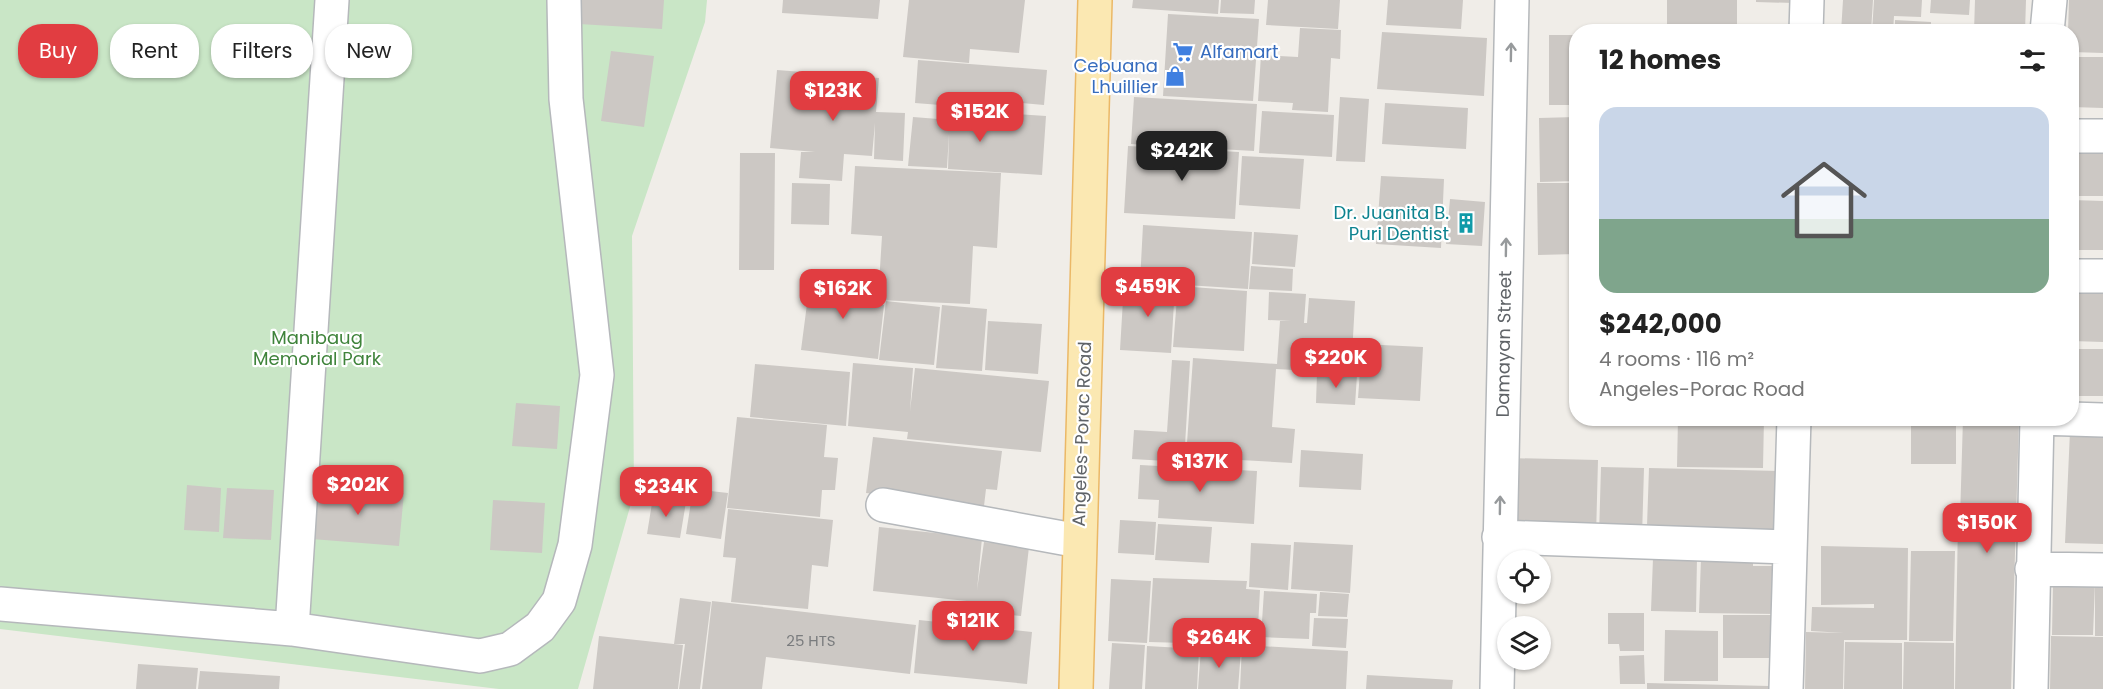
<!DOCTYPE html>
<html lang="en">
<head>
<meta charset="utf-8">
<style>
	:root { --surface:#fff; --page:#f6f6f6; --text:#222; --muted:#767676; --accent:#e13d41 }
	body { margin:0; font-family:Poppins,sans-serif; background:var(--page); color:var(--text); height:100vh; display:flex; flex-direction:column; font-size:22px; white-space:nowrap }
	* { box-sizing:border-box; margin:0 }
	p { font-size:20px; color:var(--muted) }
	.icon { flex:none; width:33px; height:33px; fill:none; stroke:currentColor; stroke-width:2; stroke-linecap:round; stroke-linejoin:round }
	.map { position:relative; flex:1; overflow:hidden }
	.panel { position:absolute; left:1569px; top:24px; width:510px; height:402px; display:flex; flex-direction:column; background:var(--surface); border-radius:24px; box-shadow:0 2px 4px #0004 }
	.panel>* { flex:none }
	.banner { position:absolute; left:18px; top:24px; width:570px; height:54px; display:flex; gap:12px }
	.tools { position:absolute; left:1497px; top:550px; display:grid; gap:12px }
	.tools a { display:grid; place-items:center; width:54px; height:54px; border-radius:50%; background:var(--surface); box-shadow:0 2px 4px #0004; font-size:30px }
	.price { position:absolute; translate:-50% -51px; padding:0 14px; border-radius:12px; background:var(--accent); color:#fff; font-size:20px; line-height:39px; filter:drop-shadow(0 2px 3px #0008) }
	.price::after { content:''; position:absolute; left:50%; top:36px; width:18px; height:14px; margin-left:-9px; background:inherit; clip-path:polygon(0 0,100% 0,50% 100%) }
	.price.current { background:#222; color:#fff }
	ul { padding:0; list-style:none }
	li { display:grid; align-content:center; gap:12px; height:318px; padding:0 30px }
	li span { display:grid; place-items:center; height:186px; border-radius:18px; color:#555 }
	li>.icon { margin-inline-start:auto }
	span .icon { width:108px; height:108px; fill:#fffc; stroke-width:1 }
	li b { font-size:26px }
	h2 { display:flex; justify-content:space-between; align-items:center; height:72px; padding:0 30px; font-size:26px }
	.chip { padding:0 21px; border-radius:24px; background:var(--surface); box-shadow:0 2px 4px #0004; font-size:21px; line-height:54px }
	.chip.current { background:var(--accent); color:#fff }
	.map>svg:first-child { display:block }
</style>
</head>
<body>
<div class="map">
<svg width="2103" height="689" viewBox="0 0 2103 689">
	<rect width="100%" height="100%" fill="#f0ede8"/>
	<path fill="#c9e6c6" d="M0 0H707L705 22 632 236 634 493 578 689H499L0 629Z"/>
	<path fill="#ccc8c4" d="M581 0H664L662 29 579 24Z
		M783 0H880L878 19 782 13Z
		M909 0H1025L1019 53 970 49 969 63 903 57Z
		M1133 0H1219L1218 14 1132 8Z
		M1221 0H1255L1254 14 1220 13Z
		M1268 0H1340L1338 29 1266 25Z
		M1388 0H1463L1461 29 1386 25Z
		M1667 0H1737V32H1667Z
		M1756 0H1794V3L1756 2Z
		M1843 0H1873L1871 32H1841Z
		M1874 0H1922L1921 17 1894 16 1893 32H1872Z
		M1931 0H1970L1969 15 1930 13Z
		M1975 0H2026L2025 32H1974Z
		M2069 0H2103V53L2072 52V32H2068Z
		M1168 14 1259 19 1253 101 1163 96Z
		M1895 20 1931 22V32H1895Z
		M1300 28 1341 30 1340 59 1331 58 1328 112 1292 110 1293 103 1258 101 1261 55 1298 57Z
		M1382 32 1487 38 1484 96 1377 89Z
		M1549 35H1576V105H1549Z
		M611 51 654 56 644 127 601 121Z
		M2072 57H2103V108L2072 107Z
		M918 60 1047 70 1044 105 979 99 978 108 915 103Z
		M777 70 879 78 876 112 905 113 903 161 874 159 875 123 872 156 844 154 842 181 799 178 801 152H815L770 148Z
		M1134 97 1257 104 1254 151 1131 144Z
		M1340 97 1369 99 1365 162 1336 161Z
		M1385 103 1468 108 1466 149 1382 144Z
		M952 110 1046 116 1042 175 948 169 949 134 947 168 908 166 913 117 951 120Z
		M1262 111 1334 115 1332 157 1259 153Z
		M1576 117V181L1540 182 1539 118Z
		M1128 146 1239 152 1235 219 1124 213Z
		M2072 147H2103V196H2072Z
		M740 153H775L774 270H739Z
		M1242 156 1304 159 1300 209 1239 205Z
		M855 166 1001 173 997 248 973 246 970 304 878 300 882 236 851 234Z
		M1381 176 1444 179 1441 248 1376 244Z
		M792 183 830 184 829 225 791 224Z
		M1537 183H1576V254L1538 255Z
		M1450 199 1485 202 1482 246 1446 244Z
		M2072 200 2103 201V250H2072Z
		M1143 225 1252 232 1248 289 1140 282Z
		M1254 232 1298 235 1295 267 1252 264Z
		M1251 266 1293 269 1292 291 1249 289Z
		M810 281 877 288 875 305H884L878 359 801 350Z
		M1124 283 1175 285 1171 353 1120 350Z
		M1178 286 1247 291 1244 351 1173 347Z
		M1269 292 1306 294 1304 323H1307L1309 298 1355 301 1351 373 1276 369 1272 427 1295 429 1292 463 1186 457 1193 358 1277 364 1280 321H1291L1268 320Z
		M2072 294H2103V342L2072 341Z
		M886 301 940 307 934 365 879 360Z
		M942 305 987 309 982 371 936 368Z
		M988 321 1042 324 1038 374 985 370Z
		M1362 344 1423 347 1420 401 1358 398Z
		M2073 349H2103V396H2072Z
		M1172 360 1190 361 1184 462 1132 459 1134 430 1167 432Z
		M853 363 913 368 910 411 915 368 1049 381 1041 452 907 439 908 432 848 426Z
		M755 364 850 372 846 426 750 417Z
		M1317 373 1357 375 1355 405 1316 403Z
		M516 403 560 406 557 449 512 446Z
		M737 417 827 425 824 457 838 458 835 490H822L820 517 727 508Z
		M1678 418H1764L1763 468 1677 467Z
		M1911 418H1956V464H1911Z
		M1963 418H2019L2011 689H1955L1958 521H2008L1960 519Z
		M2070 431 2103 432V544L2065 543Z
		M873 437 1002 451 997 490 986 489 984 506 866 493Z
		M1301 450 1363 454 1361 490 1299 487Z
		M1507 458 1598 460 1596 537 1505 536Z
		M1140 465 1257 471 1254 524 1158 518 1159 500 1138 499Z
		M1601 467 1644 468 1642 537 1599 536Z
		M1649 468 1781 471 1780 541 1647 526Z
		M187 485 221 488 219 532 184 530Z
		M317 487 404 493 399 546 312 539Z
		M227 488 274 490 271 540 223 538Z
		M693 489 728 493 721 539 686 534Z
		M653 497 686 502 680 538 647 534Z
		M493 500 545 503 542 553 490 550Z
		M728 509 833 520 828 567 812 565 808 609 731 602 736 558 723 557Z
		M1120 520 1156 522 1154 555 1118 553Z
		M1158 524 1212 527 1209 563 1155 560Z
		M879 527 982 538 977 590 984 542 1029 547 1021 616 975 611 976 602 873 591Z
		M1294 542 1353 545 1350 593 1291 589Z
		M1251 543 1291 545 1288 590 1249 587Z
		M1821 546 1908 548 1907 640H1844L1843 689H1805L1806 632 1844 633 1811 631 1812 607 1874 608V604L1821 605Z
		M1911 551H1955L1953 641H1909Z
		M1653 558H1697L1696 612 1651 611Z
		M1701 559H1753V566H1778L1777 614 1699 613Z
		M1153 578 1247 581 1246 589 1260 590 1257 645 1149 642Z
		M1111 579 1151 581 1147 643 1108 641Z
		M2053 583H2095L2093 635H2052Z
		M2095 584H2103V636H2095Z
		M1264 591 1317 594 1316 613H1310L1309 639 1261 637Z
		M1320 592 1349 594 1347 617 1318 616Z
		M680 598 711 602 700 689H679L685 644H674Z
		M712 601 916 625 910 674 766 657 762 689H702Z
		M1608 613H1644V651H1620L1619 644H1608Z
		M1723 615H1773L1772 658H1723Z
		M1314 618 1348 619 1346 648 1312 646Z
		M919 620 1032 632 1027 684 914 673Z
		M1665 630 1718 631V681H1664Z
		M599 636 683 645 678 689H593Z
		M2051 636 2103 637V689H2050Z
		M1845 642 1902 643V689H1844Z
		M1904 642 1954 643V689H1903Z
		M1112 643 1145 645 1142 689H1109Z
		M1242 645 1348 651 1346 689H1240Z
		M1147 646 1199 649 1197 689H1145Z
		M1201 648 1241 650 1238 689H1198Z
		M1644 655 1645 684H1620L1619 656Z
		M138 664 198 668 196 689H136Z
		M200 671 280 676 279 689H198Z
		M1367 675 1453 680 1452 689H1366Z
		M1647 683 1769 686 1768 689H1647Z"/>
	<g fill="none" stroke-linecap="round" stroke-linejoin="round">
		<g stroke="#b5b8bb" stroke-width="36">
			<path id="minor" d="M1806 32 1807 0
				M2047 32 2050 0
				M2072 136H2103
				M2072 276H2103
				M2038 418 2103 420
				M883 505 1079 541
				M1499 537 1790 547
				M2032 569 2103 570
				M0 604 292 629 480 656 510 649 540 627 559 601 575 545 597 375 566 99 564 0
				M292 629 332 0
				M1497 689 1512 0
				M1786 689 1794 418
				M2031 689 2037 418"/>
		</g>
		<g stroke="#ebb866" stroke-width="36">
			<path id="major" d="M1076 689 1095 0"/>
		</g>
		<use href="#minor" stroke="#fff" stroke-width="33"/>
		<use href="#major" stroke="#fbe8b2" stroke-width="33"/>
	</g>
	<defs><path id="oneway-shaft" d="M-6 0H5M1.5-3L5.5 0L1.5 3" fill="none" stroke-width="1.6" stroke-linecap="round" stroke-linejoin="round" transform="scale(1.5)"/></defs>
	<g stroke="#979a9c">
		<use href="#oneway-shaft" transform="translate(1511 52) rotate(-89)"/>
		<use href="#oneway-shaft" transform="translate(1506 247) rotate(-89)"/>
		<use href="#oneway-shaft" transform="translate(1500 505) rotate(-89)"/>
	</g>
	<defs>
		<g id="supermarket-bare" transform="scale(1.62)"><path d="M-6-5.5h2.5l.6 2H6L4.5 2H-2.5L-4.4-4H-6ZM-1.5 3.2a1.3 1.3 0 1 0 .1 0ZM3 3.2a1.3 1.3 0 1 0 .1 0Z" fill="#3f7fe0" stroke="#fff" stroke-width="2.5" paint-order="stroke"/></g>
		<g id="shop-bare" transform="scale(1.62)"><path d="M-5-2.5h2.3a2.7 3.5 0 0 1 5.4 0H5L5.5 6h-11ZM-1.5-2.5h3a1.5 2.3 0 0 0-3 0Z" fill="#3f7fe0" stroke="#fff" stroke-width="2.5" paint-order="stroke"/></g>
		<g id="building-bare" transform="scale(1.62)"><path d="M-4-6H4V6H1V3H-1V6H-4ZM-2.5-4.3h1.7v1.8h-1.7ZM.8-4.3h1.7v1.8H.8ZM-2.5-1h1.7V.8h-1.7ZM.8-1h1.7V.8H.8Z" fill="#0f9aa8" stroke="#fff" stroke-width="2.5" paint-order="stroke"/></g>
	</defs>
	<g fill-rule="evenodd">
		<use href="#supermarket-bare" x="1183" y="52"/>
		<use href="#shop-bare" x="1175" y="76"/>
		<use href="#building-bare" x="1466" y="223"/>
	</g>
	<g text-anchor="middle" stroke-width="4.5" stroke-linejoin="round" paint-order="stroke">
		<g font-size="15" fill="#7a7c7e">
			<text x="811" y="646">25 HTS</text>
		</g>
		<g font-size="18" fill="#366cbe" stroke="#fff" text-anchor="start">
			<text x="1200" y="58">Alfamart</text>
			<text x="1158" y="72" text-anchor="end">Cebuana<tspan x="1158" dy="21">Lhuillier</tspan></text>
		</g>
		<g font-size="18" fill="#0d838f" stroke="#fff" text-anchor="end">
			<text x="1449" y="219">Dr. Juanita B.<tspan x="1449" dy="21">Puri Dentist</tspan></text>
		</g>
		<g font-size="18" fill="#3e833a" stroke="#fff">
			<text x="317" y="344">Manibaug<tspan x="317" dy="21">Memorial Park</tspan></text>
		</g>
		<g font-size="18" fill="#5f6367" stroke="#fff">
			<text transform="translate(1504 344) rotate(-89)" y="6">Damayan Street</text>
			<text transform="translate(1082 434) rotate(-88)" y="6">Angeles-Porac Road</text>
		</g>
	</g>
</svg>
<div class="tools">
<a><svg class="icon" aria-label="locate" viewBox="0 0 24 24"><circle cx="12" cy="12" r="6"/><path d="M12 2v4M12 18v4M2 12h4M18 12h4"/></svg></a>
<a><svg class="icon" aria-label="layers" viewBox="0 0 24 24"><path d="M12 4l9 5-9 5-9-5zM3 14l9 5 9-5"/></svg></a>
</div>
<b class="price" style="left:833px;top:122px">$123K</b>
<b class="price" style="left:980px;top:143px">$152K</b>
<b class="price current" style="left:1182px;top:182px">$242K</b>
<b class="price" style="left:1148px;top:318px">$459K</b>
<b class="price" style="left:843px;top:320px">$162K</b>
<b class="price" style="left:1336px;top:389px">$220K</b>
<b class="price" style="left:1200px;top:493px">$137K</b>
<b class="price" style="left:358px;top:516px">$202K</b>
<b class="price" style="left:666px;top:518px">$234K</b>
<b class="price" style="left:1987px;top:554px">$150K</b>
<b class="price" style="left:973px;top:652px">$121K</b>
<b class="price" style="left:1219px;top:669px">$264K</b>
<div class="banner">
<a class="chip current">Buy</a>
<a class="chip">Rent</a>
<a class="chip">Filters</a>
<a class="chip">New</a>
</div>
<section class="panel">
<h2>12 homes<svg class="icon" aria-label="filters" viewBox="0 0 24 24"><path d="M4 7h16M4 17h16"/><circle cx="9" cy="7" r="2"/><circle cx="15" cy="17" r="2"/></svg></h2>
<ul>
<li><span style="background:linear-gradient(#c9d6e8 60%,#7fa58c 0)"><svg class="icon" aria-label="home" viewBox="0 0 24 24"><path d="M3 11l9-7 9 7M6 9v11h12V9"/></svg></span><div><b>$242,000</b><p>4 rooms · 116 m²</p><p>Angeles-Porac Road</p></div></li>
</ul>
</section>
</div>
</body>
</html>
